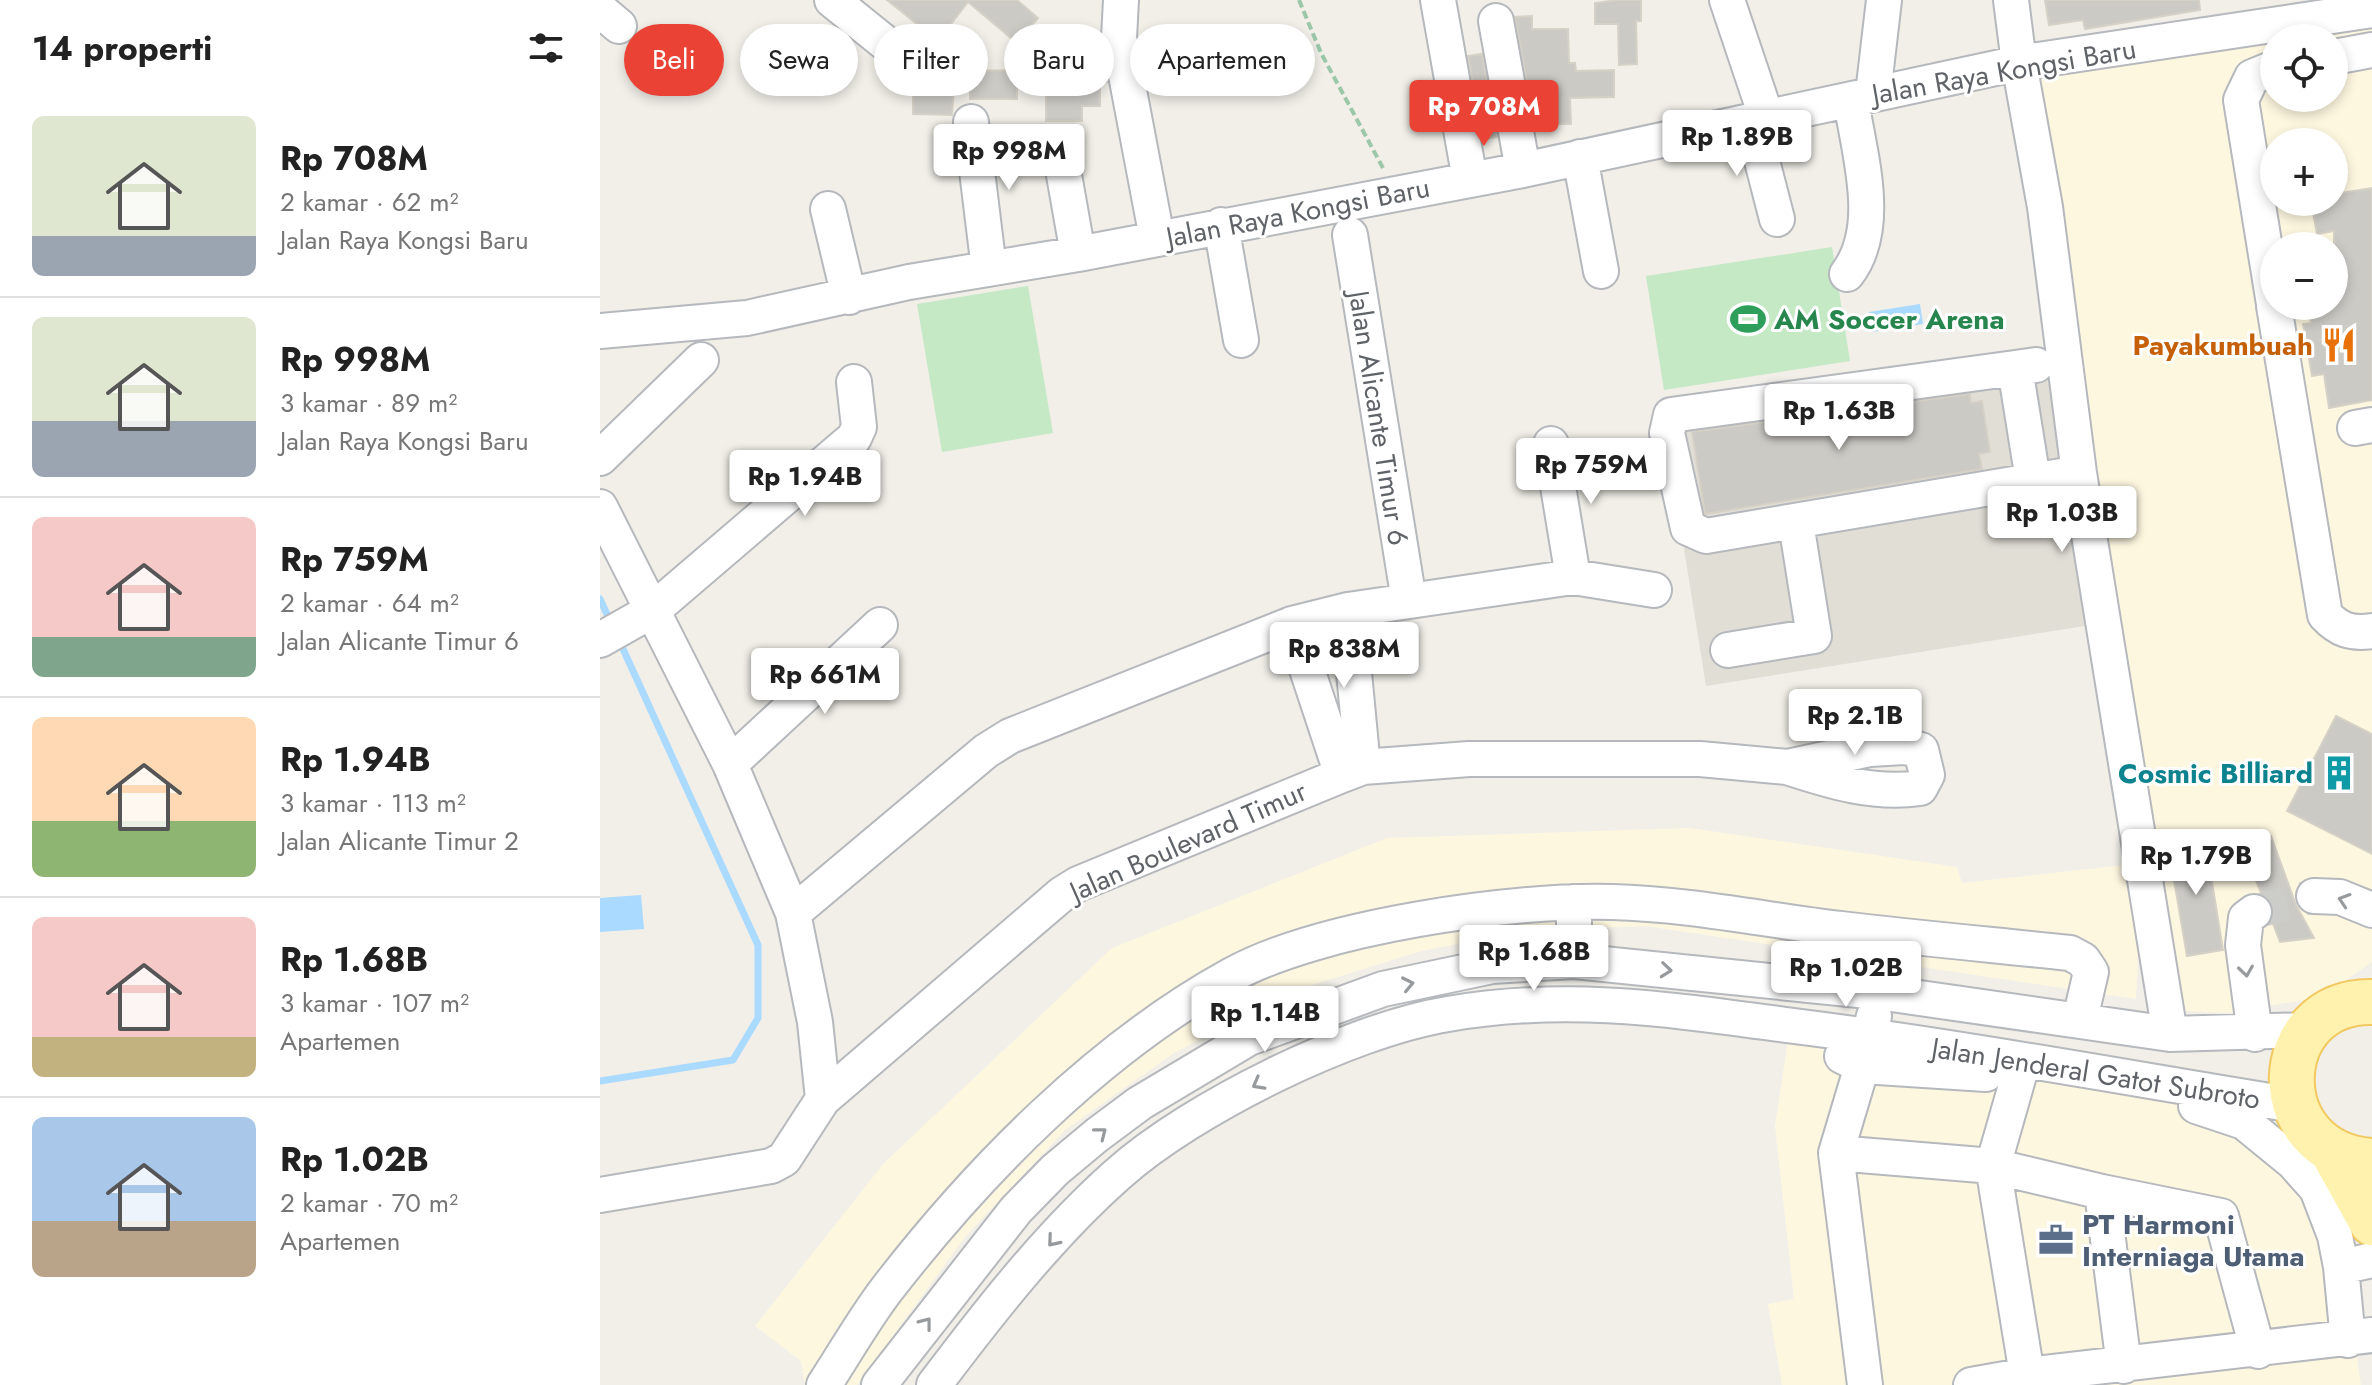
<!DOCTYPE html>
<html lang="id">
<head>
<meta charset="utf-8">
<style>
	:root { --surface:#fff; --page:#f2f2f2; --text:#222; --muted:#767676; --line:#e0e0e0; --accent:#ea4335 }
	body { margin:0; font-family:Jost,sans-serif; background:var(--page); color:var(--text); height:100vh; display:flex; flex-direction:column; font-size:30px; white-space:nowrap }
	* { box-sizing:border-box; margin:0 }
	p { font-size:26px; color:var(--muted) }
	.icon { flex:none; width:44px; height:44px; fill:none; stroke:currentColor; stroke-width:2; stroke-linecap:round; stroke-linejoin:round }
	.map { position:relative; flex:1; overflow:hidden }
	.drawer { display:flex; flex-direction:column; background:var(--surface); width:600px }
	.drawer>* { flex:none }
	.banner { position:absolute; left:24px; top:24px; width:760px; height:72px; display:flex; gap:16px }
	.buttons { position:absolute; left:1660px; top:24px; display:grid; gap:16px }
	.buttons a { display:grid; place-items:center; width:88px; height:88px; border-radius:50%; background:var(--surface); box-shadow:0 4px 12px #0003; font-size:40px }
	.price { position:absolute; translate:-50% -68px; padding:0 18px; border-radius:8px; background:#fff; color:#222; font-size:26px; line-height:52px; filter:drop-shadow(0 2px 4px #0008) }
	.price::after { content:''; position:absolute; left:50%; top:48px; width:24px; height:18px; margin-left:-12px; background:inherit; clip-path:polygon(0 0,100% 0,50% 100%) }
	.price.selected { background:var(--accent); color:#fff }
	ul { padding:0; list-style:none }
	li { display:flex; align-items:center; gap:24px; height:200px; padding:0 32px }
	li+li { border-top:2px solid var(--line) }
	li span { display:grid; place-items:center; flex:none; width:224px; height:160px; border-radius:12px; color:#555 }
	li>.icon { margin-inline-start:auto }
	span .icon { width:96px; height:96px; fill:#fffc; stroke-width:1 }
	li b { font-size:34px }
	h2 { display:flex; justify-content:space-between; align-items:center; height:96px; padding:0 32px; font-size:34px }
	.pill { padding:0 28px; border-radius:36px; background:var(--surface); box-shadow:0 4px 12px #0003; font-size:28px; line-height:72px }
	.pill.selected { background:var(--accent); color:#fff }
	main { display:flex; flex:1; min-height:0 }
	.map>svg:first-child { display:block }
</style>
</head>
<body>
<main>
<section class="drawer">
<h2>14 properti<svg class="icon" aria-label="filters" viewBox="0 0 24 24"><path d="M4 7h16M4 17h16"/><circle cx="9" cy="7" r="2"/><circle cx="15" cy="17" r="2"/></svg></h2>
<ul>
<li><span style="background:linear-gradient(#dfe7d0 75%,#9aa5b1 0)"><svg class="icon" aria-label="home" viewBox="0 0 24 24"><path d="M3 11l9-7 9 7M6 9v11h12V9"/></svg></span><div><b>Rp 708M</b><p>2 kamar · 62 m²</p><p>Jalan Raya Kongsi Baru</p></div></li>
<li><span style="background:linear-gradient(#dfe7d0 65%,#9aa5b1 0)"><svg class="icon" aria-label="home" viewBox="0 0 24 24"><path d="M3 11l9-7 9 7M6 9v11h12V9"/></svg></span><div><b>Rp 998M</b><p>3 kamar · 89 m²</p><p>Jalan Raya Kongsi Baru</p></div></li>
<li><span style="background:linear-gradient(#f6c9c9 75%,#7fa58c 0)"><svg class="icon" aria-label="home" viewBox="0 0 24 24"><path d="M3 11l9-7 9 7M6 9v11h12V9"/></svg></span><div><b>Rp 759M</b><p>2 kamar · 64 m²</p><p>Jalan Alicante Timur 6</p></div></li>
<li><span style="background:linear-gradient(#ffd9b3 65%,#8fb573 0)"><svg class="icon" aria-label="home" viewBox="0 0 24 24"><path d="M3 11l9-7 9 7M6 9v11h12V9"/></svg></span><div><b>Rp 1.94B</b><p>3 kamar · 113 m²</p><p>Jalan Alicante Timur 2</p></div></li>
<li><span style="background:linear-gradient(#f6c9c9 75%,#c2b280 0)"><svg class="icon" aria-label="home" viewBox="0 0 24 24"><path d="M3 11l9-7 9 7M6 9v11h12V9"/></svg></span><div><b>Rp 1.68B</b><p>3 kamar · 107 m²</p><p>Apartemen</p></div></li>
<li><span style="background:linear-gradient(#a9c7e8 65%,#b9a48a 0)"><svg class="icon" aria-label="home" viewBox="0 0 24 24"><path d="M3 11l9-7 9 7M6 9v11h12V9"/></svg></span><div><b>Rp 1.02B</b><p>2 kamar · 70 m²</p><p>Apartemen</p></div></li>
</ul>
</section>
<div class="map">
<svg width="1772" height="1385" viewBox="0 0 1772 1385">
	<rect width="100%" height="100%" fill="#f1efe8"/>
	<path fill="#fef7e0" fill-rule="evenodd" d="M1772 19V962L1722 997 1628 1013 1582 1011 1435 84 1437 72ZM1674 38H1734V98H1674ZM1674 142H1734V202H1674ZM1674 246H1734V306H1674Z
		M1090 828 1357 867 1362 883 1533 864 1539 937 1536 999 1045 926 932 930 821 951 690 992 574 1053 465 1130 365 1237 257 1385H205L201 1361 155 1326 284 1163 512 948 787 838Z
		M1188 1040 1616 1102 1736 1226 1761 1385H1182L1168 1304 1194 1299 1175 1126Z"/>
	<path fill="#e1ded6" d="M1447 351 1491 625 1106 686 1062 412Z"/>
	<path fill="#c5e8c5" d="M1232 247 1250 361 1064 390 1046 276Z
		M428 286 453 433 342 452 317 304Z"/>
	<path fill="#aadaff" d="M1320 304 1323 324 1272 332 1269 312Z
		M41 895 44 929 0 932V898Z"/>
	<g fill="none" stroke-linecap="round" stroke-linejoin="round">
		<path stroke="#aadaff" stroke-width="7" d="M0 599 11 623
			M0 1081 133 1060 158 1018V945L18 638"/>
	</g>
	<path fill="#cccac5" stroke="#d6d1c6" stroke-width="2" d="M287 0H417L438 18 417 43 368 2 338 41Z
		M1017 0H1041V21H1036L1037 64 1019 65 1018 24H995V3Z
		M1445 0H1599L1600 10 1485 29 1483 20 1449 25Z
		M932 16V29H968L969 63H975L976 71 1014 70V97L970 98 971 124H945V116H933L915 17Z
		M882 54 897 137 883 139 868 56Z
		M503 59 507 82 500 83V106H482V121H446V88H464V60Z
		M417 70V99H370V71Z
		M313 87H354L352 115 313 114Z
		M1772 188V400L1729 408 1724 374 1712 376 1703 324 1711 323 1708 306H1734V231L1717 234 1711 202H1734V194Z
		M1370 394 1371 403 1382 401 1390 452 1379 454 1382 469 1105 514 1092 432Z
		M1736 716 1772 734V854L1687 811Z
		M1671 836 1696 905 1714 938 1680 942 1672 921 1674 909 1661 893 1640 840Z
		M1605 839 1623 950 1587 956 1568 845Z"/>
	<g fill="none" stroke-linecap="round" stroke-linejoin="round">
		<path stroke="#ccccc8" stroke-width="34" stroke-dasharray="34 17" stroke-linecap="butt" d="M1654 912 1714 896"/>
		<g stroke="#b5b8bc" stroke-width="38">
			<path id="minor" d="M232 0 294 50
				M521 0 519 38 557 238
				M838 0 870 180
				M1127 0 1166 116
				M1411 0 1419 63 1445 207 1479 473 1570 1034
				M0 10 19 26
				M896 21 923 170
				M1734 57 1772 50
				M1674 68 1652 77 1641 100 1674 304
				M1273 94 1284 0
				M371 122 389 269
				M1152 122 1177 219
				M980 157 1001 271
				M464 175 478 254
				M228 209 249 297
				M621 225 641 340
				M750 235 809 601
				M1247 274C1283 227 1259 154 1251 100
				M1674 306 1725 615C1739 630 1751 634 1772 631
				M0 331 147 318 309 282 478 254 923 170 1419 63 1772 10
				M1415 368 1071 415 1067 433 1088 528 1106 536 1479 473
				M1755 428 1772 425
				M951 444 973 577
				M0 458 101 360
				M1433 480 1415 368 1436 365
				M0 507 130 764 193 913 215 1022 223 1099
				M748 610 763 767
				M692 624 742 775
				M0 640 53 610 254 438 259 427 254 382
				M1128 650 1214 636 1196 523
				M130 764 280 625
				M1714 896 1740 897 1772 910
				M1654 912 1646 918 1643 945 1655 1034
				M193 913 386 751 410 736 692 624 748 610 973 577 1054 590
				M974 961V902
				M1274 1016 1262 1066 1386 1074
				M1242 1056 1262 1066 1236 1153 1265 1385
				M1423 1061 1393 1166 1427 1375
				M1596 1106 1644 1122 1693 1162 1717 1189 1735 1236 1741 1267 1772 1260
				M1236 1153 1393 1166 1502 1192 1524 1366
				M1502 1192 1621 1216 1658 1351
				M0 1195 171 1166 184 1159 223 1099 462 894 478 884 742 775 763 767 869 759H1100L1187 767 1270 749 1304 747 1321 750 1327 775 1320 788C1274 795 1230 781 1187 767
				M1741 1267 1748 1340
				M224 1385C245 1353 264 1319 287 1289 379 1170 499 1048 632 975 719 927 912 899 1012 902 1089 904 1165 920 1241 929 1317 938 1394 945 1470 953L1483 960 1491 972 1480 1019
				M279 1385 416 1210 455 1170 497 1135 540 1103 649 1038 783 989 892 966 974 961 1278 992 1570 1034 1709 1030
				M334 1385C389 1312 449 1235 518 1174 592 1108 750 1030 848 1014 970 993 1073 1010 1194 1026 1361 1047 1527 1078 1694 1105
				M1371 1385 1427 1375 1772 1335"/>
		</g>
		<g stroke="#f2c960" stroke-width="48">
			<path id="major" d="M1772 1002C1668 1000 1662 1154 1772 1161
				M1732 1151 1772 1223"/>
		</g>
		<path stroke="#9cc7a9" stroke-width="4" stroke-dasharray="8 4" stroke-linecap="butt" d="M699 0 721 53 783 168"/>
		<use href="#minor" stroke="#fff" stroke-width="34"/>
		<use href="#major" stroke="#fff2af" stroke-width="44"/>
	</g>
	<defs><path id="oneway-chevron" d="M-2-3.5L2.5 0L-2 3.5" fill="none" stroke-width="1.6" stroke-linecap="round" stroke-linejoin="round" transform="scale(2)"/></defs>
	<g stroke="#979a9d">
		<use href="#oneway-chevron" transform="translate(1744 900) rotate(-162)"/>
		<use href="#oneway-chevron" transform="translate(1066 970) rotate(6)"/>
		<use href="#oneway-chevron" transform="translate(1646 971) rotate(82)"/>
		<use href="#oneway-chevron" transform="translate(808 984) rotate(-12)"/>
		<use href="#oneway-chevron" transform="translate(658 1084) rotate(151)"/>
		<use href="#oneway-chevron" transform="translate(501 1133) rotate(-38)"/>
		<use href="#oneway-chevron" transform="translate(453 1241) rotate(130)"/>
		<use href="#oneway-chevron" transform="translate(326 1323) rotate(-52)"/>
	</g>
	<defs>
		<g id="stadium-bare" transform="scale(2.76)"><path d="M0-5a6.5 5 0 1 0 0 10a6.5 5 0 1 0 0-10ZM-3.5-1.8h7v3.6h-7Z" fill="#2e9e5b" stroke="#fff" stroke-width="2.5" paint-order="stroke"/></g>
		<g id="restaurant-bare" transform="scale(2.76)"><path d="M-5-6h1v4h1v-4h1v4h1v-4h1v5L-1.5 .5V6h-2V.5L-5-1ZM5-6V6H3V1.5H1.5Q1.5-4 5-6Z" fill="#e8710a" stroke="#fff" stroke-width="2.5" paint-order="stroke"/></g>
		<g id="building-bare" transform="scale(2.76)"><path d="M-4-6H4V6H1V3H-1V6H-4ZM-2.5-4.3h1.7v1.8h-1.7ZM.8-4.3h1.7v1.8H.8ZM-2.5-1h1.7V.8h-1.7ZM.8-1h1.7V.8H.8Z" fill="#0f9aa8" stroke="#fff" stroke-width="2.5" paint-order="stroke"/></g>
		<g id="office-bare" transform="scale(2.76)"><path d="M-6-3h4V-5.5h4V-3h4V5H-6ZM-1-4.5V-3h2v-1.5ZM-6 0V1H6V0Z" fill="#5c6f8a" stroke="#fff" stroke-width="2.5" paint-order="stroke"/></g>
	</defs>
	<g fill-rule="evenodd">
		<use href="#stadium-bare" x="1148" y="319"/>
		<use href="#restaurant-bare" x="1739" y="345"/>
		<use href="#building-bare" x="1739" y="773"/>
		<use href="#office-bare" x="1456" y="1240"/>
	</g>
	<g text-anchor="middle" stroke-width="6" stroke-linejoin="round" paint-order="stroke">
		<g font-size="28" fill="#5f6368" stroke="#fff">
			<text transform="translate(1404 71) rotate(-10)" y="10">Jalan Raya Kongsi Baru</text>
			<text transform="translate(698 212) rotate(-11)" y="10">Jalan Raya Kongsi Baru</text>
			<text transform="translate(779 418) rotate(81)" y="10">Jalan Alicante Timur 6</text>
			<text transform="translate(588 841) rotate(-24)" y="10">Jalan Boulevard Timur</text>
			<text transform="translate(1496 1073) rotate(9)" y="10">Jalan Jenderal Gatot Subroto</text>
		</g>
		<g font-size="28" font-weight="bold" fill="#27864d" stroke="#fff" text-anchor="start">
			<text x="1174" y="329">AM Soccer Arena</text>
		</g>
		<g font-size="28" font-weight="bold" fill="#c56008" stroke="#fff" text-anchor="end">
			<text x="1713" y="355">Payakumbuah</text>
		</g>
		<g font-size="28" font-weight="bold" fill="#0d838f" stroke="#fff" text-anchor="end">
			<text x="1713" y="783">Cosmic Billiard</text>
		</g>
		<g font-size="28" font-weight="bold" fill="#4e5e75" stroke="#fff" text-anchor="start">
			<text x="1482" y="1234">PT Harmoni<tspan x="1482" dy="32">Interniaga Utama</tspan></text>
		</g>
	</g>
</svg>
<div class="buttons">
<a><svg class="icon" aria-label="locate" viewBox="0 0 24 24"><circle cx="12" cy="12" r="6"/><path d="M12 2v4M12 18v4M2 12h4M18 12h4"/></svg></a>
<a>+</a>
<a>−</a>
</div>
<b class="price selected" style="left:884px;top:148px">Rp 708M</b>
<b class="price" style="left:1137px;top:178px">Rp 1.89B</b>
<b class="price" style="left:409px;top:192px">Rp 998M</b>
<b class="price" style="left:1239px;top:452px">Rp 1.63B</b>
<b class="price" style="left:991px;top:506px">Rp 759M</b>
<b class="price" style="left:205px;top:518px">Rp 1.94B</b>
<b class="price" style="left:1462px;top:554px">Rp 1.03B</b>
<b class="price" style="left:744px;top:690px">Rp 838M</b>
<b class="price" style="left:225px;top:716px">Rp 661M</b>
<b class="price" style="left:1255px;top:757px">Rp 2.1B</b>
<b class="price" style="left:1596px;top:897px">Rp 1.79B</b>
<b class="price" style="left:934px;top:993px">Rp 1.68B</b>
<b class="price" style="left:1246px;top:1009px">Rp 1.02B</b>
<b class="price" style="left:665px;top:1054px">Rp 1.14B</b>
<div class="banner">
<a class="pill selected">Beli</a>
<a class="pill">Sewa</a>
<a class="pill">Filter</a>
<a class="pill">Baru</a>
<a class="pill">Apartemen</a>
</div>
</div>
</main>
</body>
</html>
